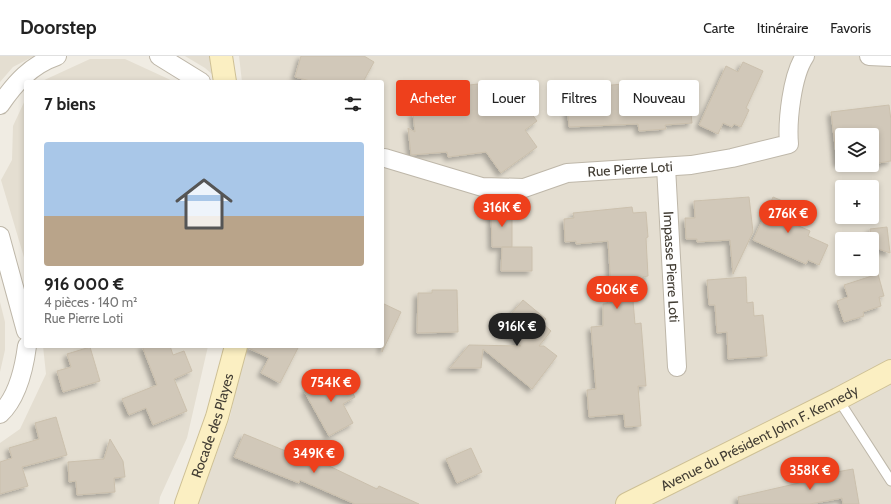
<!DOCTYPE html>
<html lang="fr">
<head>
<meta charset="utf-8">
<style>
	:root { --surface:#fff; --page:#f2f2f2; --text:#222; --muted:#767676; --line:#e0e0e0; --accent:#ee401c }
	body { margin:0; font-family:Cabin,sans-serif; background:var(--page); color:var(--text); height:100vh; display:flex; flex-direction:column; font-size:15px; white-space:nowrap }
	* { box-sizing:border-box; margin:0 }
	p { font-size:13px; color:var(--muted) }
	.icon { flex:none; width:22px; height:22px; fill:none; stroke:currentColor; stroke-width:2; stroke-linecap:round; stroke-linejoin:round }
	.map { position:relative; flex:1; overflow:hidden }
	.details { position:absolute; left:24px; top:24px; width:360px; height:268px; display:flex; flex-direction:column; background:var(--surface); border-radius:4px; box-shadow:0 2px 6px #0003 }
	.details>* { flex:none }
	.hud { position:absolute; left:396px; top:24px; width:380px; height:36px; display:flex; gap:8px }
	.tools { position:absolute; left:835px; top:72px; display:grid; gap:8px }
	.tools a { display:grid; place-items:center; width:44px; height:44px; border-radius:4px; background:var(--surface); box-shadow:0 2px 6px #0003; font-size:20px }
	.price { position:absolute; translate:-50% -34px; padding:0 9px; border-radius:14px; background:var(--accent); color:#fff; font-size:13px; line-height:26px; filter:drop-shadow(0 1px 2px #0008) }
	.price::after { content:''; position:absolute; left:50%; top:24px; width:12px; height:9px; margin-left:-6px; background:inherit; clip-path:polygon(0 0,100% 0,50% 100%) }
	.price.current { background:#222; color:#fff }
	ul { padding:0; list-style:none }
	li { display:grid; align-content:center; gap:8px; height:212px; padding:0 20px }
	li+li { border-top:1px solid var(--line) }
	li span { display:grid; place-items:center; height:124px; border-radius:4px; color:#555 }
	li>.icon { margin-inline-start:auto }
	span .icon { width:72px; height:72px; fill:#fffc; stroke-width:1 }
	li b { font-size:17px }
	h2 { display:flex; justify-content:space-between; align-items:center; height:48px; padding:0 20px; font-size:17px }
	.chip { padding:0 14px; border-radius:4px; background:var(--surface); box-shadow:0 2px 6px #0003; font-size:14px; line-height:36px }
	.chip.current { background:var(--accent); color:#fff }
	header { display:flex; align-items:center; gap:24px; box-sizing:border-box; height:56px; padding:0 20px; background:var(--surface); border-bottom:1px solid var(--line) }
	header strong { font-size:19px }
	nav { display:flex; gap:22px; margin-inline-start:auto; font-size:14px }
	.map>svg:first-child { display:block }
</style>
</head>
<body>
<header>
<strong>Doorstep</strong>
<nav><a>Carte</a><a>Itinéraire</a><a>Favoris</a></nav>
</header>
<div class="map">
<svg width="891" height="448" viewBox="0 0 891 448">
	<defs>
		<filter id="shadow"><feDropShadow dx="-3.5" dy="3.5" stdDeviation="2" flood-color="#0004"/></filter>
	</defs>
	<rect width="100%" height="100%" fill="#f0ece3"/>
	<path fill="#e4ded1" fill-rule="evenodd" d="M0 0H34L13 11 0 26Z
		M185 0H210L213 19 205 12Z
		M239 0H891V448H198L230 361 245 290H382V26H242ZM842 79H872V109H842ZM842 131H872V161H842ZM842 183H872V213H842Z
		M90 3H125L175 26H40Z
		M26 42V208L1 124 12 104 13 70Z
		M0 246 5 266V294L0 316Z
		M43 290H208L187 382 160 441 159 448H0V387L20 373 46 318Z"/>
	<path fill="#d1c8b9" stroke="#cbc0ad" filter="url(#shadow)" d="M301 0H364L374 6 363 26H314L295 21Z
		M743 6 763 15 746 52 749 54 741 71 734 68 732 71 723 67 718 78 699 69 726 10 738 16Z
		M496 26 511 46 519 41 537 65 525 74 537 91 501 117 486 96 448 101 447 96 411 99 408 72 415 76 413 57 424 56 423 48 443 46 442 32Z
		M623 28V36L662 34V31L688 29 692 67 665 69 666 73 639 75 638 68 569 71 567 47 578 46 577 32Z
		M889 49 891 64V105L872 108V79H842V107H837L831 56Z
		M749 141 753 176 733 218 730 184 697 186V183H686L685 162H695L694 145Z
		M773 141 797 151 790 166 810 175 808 180 828 189 819 209 808 204 806 208 753 184Z
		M632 151 633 157 646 156 648 181 646 182 648 220 643 221 644 233H632L635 268 641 267 646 330H638L641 370 625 371 624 358 589 361 587 334 596 333 591 271 603 270V248L612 247 608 185 576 188V185L565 186 564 163 574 162 573 157Z
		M491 153H512V191H492Z
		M887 171 890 197 873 191 870 173Z
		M502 191H532V215H501Z
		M878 218 884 240 879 241 881 250 863 256 864 260 844 266 837 245 848 241 844 229Z
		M746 221 747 247 753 246 754 260 763 259 767 300 728 303 727 276 717 277 715 249H709L707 224Z
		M432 234H457L458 276 417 277 418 237H432Z
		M523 244 546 263 542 267 551 275 539 290H544L557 300 532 333 483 293 481 312H450L469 289 521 290 499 272Z
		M382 247 401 256 382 296Z
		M142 290H170L173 299 184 295 192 315 174 323 187 355 153 369 146 352 129 359 122 343 157 329Z
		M248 290H299L280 327 261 317 269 302 248 292Z
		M90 291 100 325 63 336 57 315 71 311 67 298Z
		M337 316 342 325 345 324 355 341 343 348 353 367 329 380 304 335Z
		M56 361 67 399 22 411 28 430 0 438V406L12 402 9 392 39 383 35 367Z
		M244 378 298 400 300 396 377 433 379 430 419 448H355L300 424 299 427 234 401Z
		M110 383 123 405 125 421 114 422 115 436 77 439 76 425 69 426 68 406 104 403Z
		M471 392 482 416 457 427 446 403Z
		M853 413 859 448H843L842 442 810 448H739L738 441 799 427 798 423Z"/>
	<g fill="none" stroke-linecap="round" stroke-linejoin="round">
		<g stroke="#beb7a9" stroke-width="11">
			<path id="lane" d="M838 343 891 425"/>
		</g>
		<g stroke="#beb7a9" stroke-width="20">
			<g id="street">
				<path d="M159 0 201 26"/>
				<path d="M869 0 891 1"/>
				<path d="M0 49C15 27 31 9 57 0"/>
				<path id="s1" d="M385 102 482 131 524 132 567 117 691 109 732 102 789 88C787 65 792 19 805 0"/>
				<path id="s2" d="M666 111 677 311"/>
				<path d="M0 180 26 275"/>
				<path d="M0 358C17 342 24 313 27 290"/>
			</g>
		</g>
		<g stroke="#cec095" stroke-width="24">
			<g id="secondary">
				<path d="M221 0 225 26"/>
				<path id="s3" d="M186 448 217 361 236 290"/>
				<path id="s4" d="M627 448 838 343 891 315"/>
			</g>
		</g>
		<use href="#lane" stroke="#fff" stroke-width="9"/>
		<use href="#street" stroke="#fff" stroke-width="18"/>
		<use href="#secondary" stroke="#fbefc2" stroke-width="22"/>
	</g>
	<g text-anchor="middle" stroke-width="3.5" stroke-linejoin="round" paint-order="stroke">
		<g font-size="14" fill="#413c33" stroke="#fff">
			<text dy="5" stroke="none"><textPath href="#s1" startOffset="252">Rue Pierre Loti</textPath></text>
			<text dy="5" stroke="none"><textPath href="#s2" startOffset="100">Impasse Pierre Loti</textPath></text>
			<text dy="5" stroke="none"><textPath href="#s3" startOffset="83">Rocade des Playes</textPath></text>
			<text dy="5" stroke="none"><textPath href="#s4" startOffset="148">Avenue du Président John F. Kennedy</textPath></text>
		</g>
	</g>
</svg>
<div class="tools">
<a><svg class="icon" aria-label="layers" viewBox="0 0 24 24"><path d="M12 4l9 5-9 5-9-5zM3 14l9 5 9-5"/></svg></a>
<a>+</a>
<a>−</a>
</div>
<b class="price" style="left:502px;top:172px">316K €</b>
<b class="price" style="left:788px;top:178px">276K €</b>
<b class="price" style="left:617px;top:254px">506K €</b>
<b class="price current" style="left:517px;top:291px">916K €</b>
<b class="price" style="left:331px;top:347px">754K €</b>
<b class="price" style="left:314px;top:418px">349K €</b>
<b class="price" style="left:810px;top:435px">358K €</b>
<div class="hud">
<a class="chip current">Acheter</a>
<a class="chip">Louer</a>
<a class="chip">Filtres</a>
<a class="chip">Nouveau</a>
</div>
<section class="details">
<h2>7 biens<svg class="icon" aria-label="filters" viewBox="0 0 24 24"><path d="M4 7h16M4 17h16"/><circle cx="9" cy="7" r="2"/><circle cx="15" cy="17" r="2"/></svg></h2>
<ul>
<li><span style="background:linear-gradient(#a9c7e8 60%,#b9a48a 0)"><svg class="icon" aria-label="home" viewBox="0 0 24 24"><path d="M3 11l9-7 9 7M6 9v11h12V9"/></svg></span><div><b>916 000 €</b><p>4 pièces · 140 m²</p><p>Rue Pierre Loti</p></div></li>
</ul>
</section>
</div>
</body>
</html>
